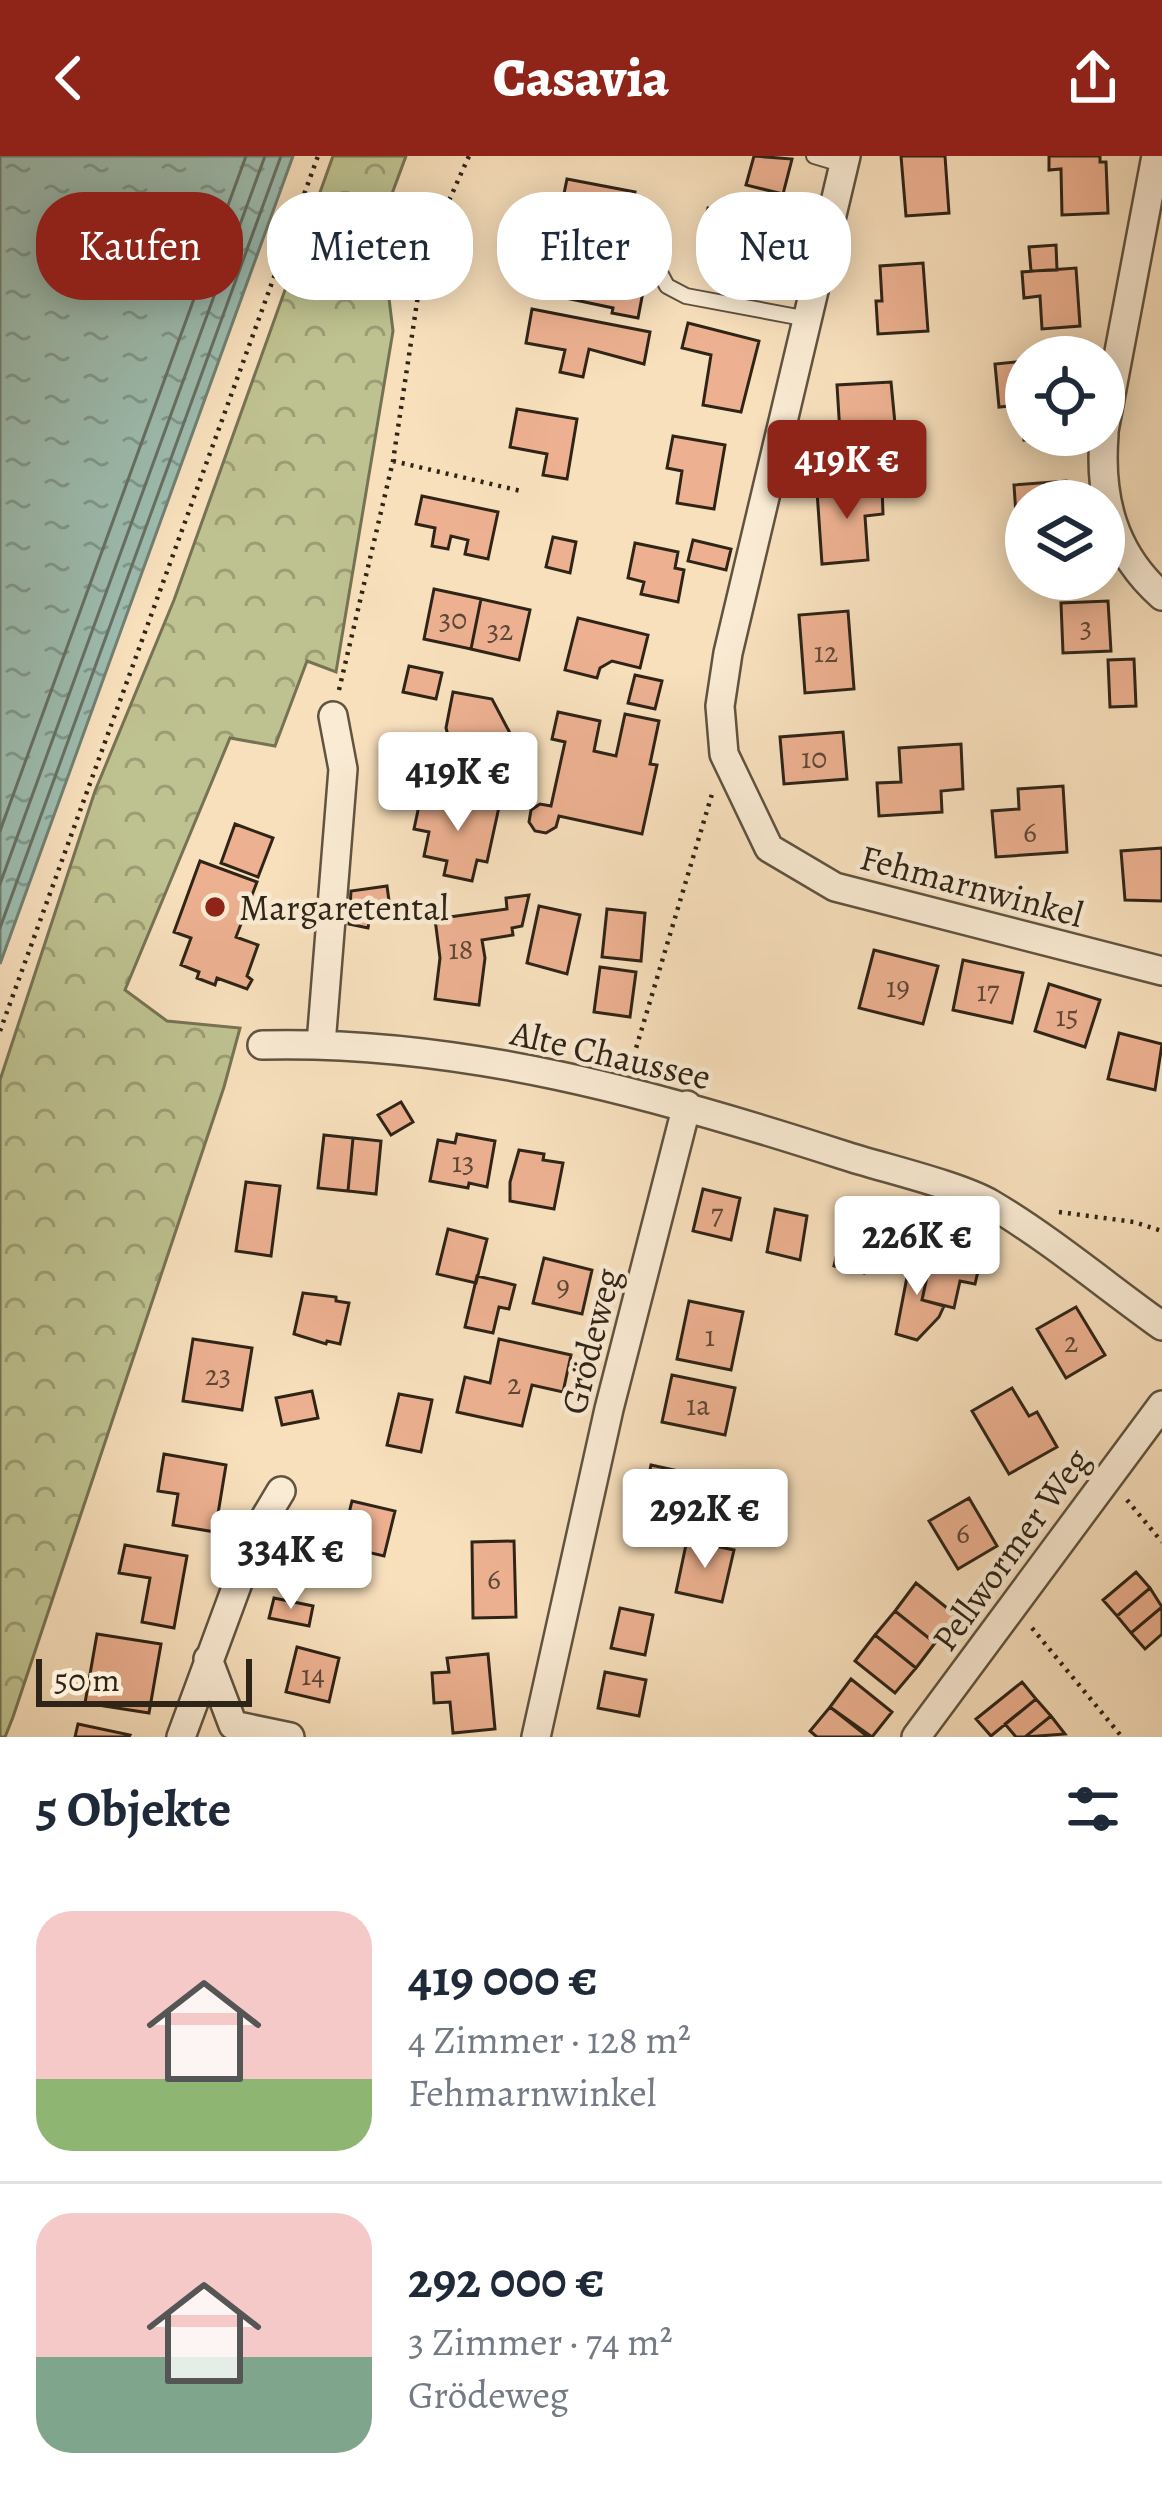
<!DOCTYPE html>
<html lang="de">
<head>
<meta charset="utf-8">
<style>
	:root { --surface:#fff; --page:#f6f6f7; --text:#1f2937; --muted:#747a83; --line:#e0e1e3; --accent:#8f2418 }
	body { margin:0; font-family:Alegreya,serif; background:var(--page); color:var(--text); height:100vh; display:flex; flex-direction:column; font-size:45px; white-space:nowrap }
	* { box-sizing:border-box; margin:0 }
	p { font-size:39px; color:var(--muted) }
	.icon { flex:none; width:66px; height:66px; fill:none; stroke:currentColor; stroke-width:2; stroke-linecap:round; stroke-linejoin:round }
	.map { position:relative; height:1581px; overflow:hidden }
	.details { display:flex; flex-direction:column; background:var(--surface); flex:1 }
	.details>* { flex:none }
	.banner { position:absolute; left:36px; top:36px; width:1092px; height:108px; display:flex; gap:24px }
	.buttons { position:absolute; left:1005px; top:180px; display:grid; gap:24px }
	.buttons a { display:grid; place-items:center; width:120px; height:120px; border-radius:50%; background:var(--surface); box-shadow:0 6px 30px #0003; font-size:60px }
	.scale { position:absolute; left:36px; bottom:30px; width:216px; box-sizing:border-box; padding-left:12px; border:6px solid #2e2417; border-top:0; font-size:33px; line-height:42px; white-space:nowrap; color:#2e2417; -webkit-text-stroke:9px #faebd4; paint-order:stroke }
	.price { position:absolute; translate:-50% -102px; padding:0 27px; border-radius:12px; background:#fff; color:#222; font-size:39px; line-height:78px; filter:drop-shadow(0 3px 6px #0008) }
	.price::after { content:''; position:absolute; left:50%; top:72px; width:36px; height:27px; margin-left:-18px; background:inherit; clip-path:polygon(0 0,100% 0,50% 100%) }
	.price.selected { background:var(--accent); color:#fff }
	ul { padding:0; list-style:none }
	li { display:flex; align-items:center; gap:36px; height:300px; padding:0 36px }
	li+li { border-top:3px solid var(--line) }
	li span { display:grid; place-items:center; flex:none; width:336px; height:240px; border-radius:36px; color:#555 }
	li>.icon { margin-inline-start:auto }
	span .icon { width:144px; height:144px; fill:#fffc; stroke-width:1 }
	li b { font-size:51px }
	h2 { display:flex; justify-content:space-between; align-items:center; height:144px; padding:0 36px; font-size:51px }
	.pill { padding:0 42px; border-radius:48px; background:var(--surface); box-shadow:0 6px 30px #0003; font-size:42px; line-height:108px }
	.pill.selected { background:var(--accent); color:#fff }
	header { display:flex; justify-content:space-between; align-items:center; height:156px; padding:0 36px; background:var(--accent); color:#fff; font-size:54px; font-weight:800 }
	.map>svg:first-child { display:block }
</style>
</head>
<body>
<header><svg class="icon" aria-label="back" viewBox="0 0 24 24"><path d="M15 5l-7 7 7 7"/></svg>Casavia<svg class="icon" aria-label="share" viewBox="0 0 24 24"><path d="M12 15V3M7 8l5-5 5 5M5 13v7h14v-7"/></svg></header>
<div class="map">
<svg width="1162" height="1581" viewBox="0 0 1162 1581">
	<defs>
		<pattern id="forest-crowns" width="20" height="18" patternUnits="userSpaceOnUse" patternTransform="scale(3)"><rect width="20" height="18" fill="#bec290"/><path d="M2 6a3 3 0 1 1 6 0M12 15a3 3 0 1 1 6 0" fill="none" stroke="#9b9d75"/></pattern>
		<pattern id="water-ripples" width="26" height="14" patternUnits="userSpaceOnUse" patternTransform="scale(3)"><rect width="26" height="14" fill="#9dbdb0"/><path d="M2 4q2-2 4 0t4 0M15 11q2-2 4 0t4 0" fill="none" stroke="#80998e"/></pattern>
	</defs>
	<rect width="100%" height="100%" fill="#f8e0bd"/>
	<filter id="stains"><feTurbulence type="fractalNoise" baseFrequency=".00167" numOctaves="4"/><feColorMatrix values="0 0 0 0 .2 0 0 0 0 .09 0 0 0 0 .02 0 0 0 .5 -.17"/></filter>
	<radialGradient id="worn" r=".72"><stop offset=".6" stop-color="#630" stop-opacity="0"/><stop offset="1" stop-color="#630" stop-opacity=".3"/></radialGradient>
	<path fill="url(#forest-crowns)" stroke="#767354" stroke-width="3" d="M333 0H406L380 70 393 175 336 516 307 505 275 590 230 582 125 834 167 865 240 872 224 931 13 1561 5 1581H0V924L95 635 174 444Z"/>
	<path fill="url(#water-ripples)" stroke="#718073" stroke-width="3" d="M0 0H293L0 808Z"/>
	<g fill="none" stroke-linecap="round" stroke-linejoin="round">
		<path stroke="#667064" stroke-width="3" d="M0 675 246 0
			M0 728 265 0
			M0 772 281 0"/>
	</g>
	<path fill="#edb191" stroke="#2e2417" stroke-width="3" d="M754 0 792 3 783 38 746 29Z
		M901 0H945L949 57 906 60Z
		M1049 0H1100V6H1106L1108 57 1062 59 1061 13 1049 14Z
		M567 23 635 36 624 90 599 85 602 70 559 62Z
		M708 52 776 67 763 125 708 112 713 89 700 86Z
		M599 85 640 93 637 108 648 111 643 136 570 121 575 97 596 101Z
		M1056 89 1057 114 1031 115 1029 91Z
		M923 107 928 175 878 178 876 145H882L880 110Z
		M1076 112 1080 170 1042 173 1040 140 1024 142 1022 116Z
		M570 121 643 136 638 162 612 157 613 152 566 142Z
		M532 153 650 176 644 208 589 193 583 221 560 216 565 194 526 187Z
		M688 167 759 185 741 256 703 249 711 199 682 192Z
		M1026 205V279L1064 280 1024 284 1021 249 999 251 995 208Z
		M891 226 896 278 870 280 873 308 842 310 837 229Z
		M517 253 577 263 567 323 543 319 547 298 510 291Z
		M673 280 725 289 714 353 677 347 682 315 667 312Z
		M1066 325 1068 345H1026V358L1016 359 1014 329Z
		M882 330 883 358 865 360 868 404 822 408 817 335Z
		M422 340 498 356 488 403 465 398 468 384 451 380 448 393 432 390 435 372 416 368Z
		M553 381 576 386 570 417 546 411Z
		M693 384 731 393 726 414 688 405Z
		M635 387 678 396 675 412 684 414 678 446 641 438 644 426 628 422Z
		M434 433 481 443 471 493 424 483Z
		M481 443 530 454 519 504 471 493Z
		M1108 445 1111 495 1063 497 1061 447Z
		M848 455 854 533 805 537 799 459Z
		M578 462 648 479 640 512 612 505 600 512 597 522 565 514Z
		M1134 503 1136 550 1110 551 1108 504Z
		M409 510 442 517 436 543 403 536Z
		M635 519 662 525 655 553 628 547Z
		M453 536 492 543 511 579 479 598 473 587 464 591 450 587 446 572Z
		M558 556 600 565 594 595 616 600 625 558 659 565 650 608 657 609 642 678 559 660 556 671 546 677 535 675 529 666 531 654 540 648 551 650 565 586 552 583Z
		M843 576 847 623 784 628 780 581Z
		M961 588 963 633 941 635 942 656 879 660 877 627 901 626 899 592Z
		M1063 630 1067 696 996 701 992 655 1019 653 1018 633Z
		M444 640 499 651 487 706 477 704 472 725 444 719 447 705 424 700 429 676 414 673 420 645 443 650Z
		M235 668 273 682 258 721 221 707Z
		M1162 692V745L1125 744 1121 695Z
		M200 705 257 726 236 781 258 789 247 820 252 824 247 833 217 822 215 829 197 822 199 816 181 809 191 782 174 776Z
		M387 730 390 752 371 755 368 772 349 768 351 735Z
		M529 739 522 770 512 772 513 779 482 784 485 802 479 849 435 843 440 802 435 763 507 753 506 742Z
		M539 750 580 759 567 818 527 807Z
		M607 753 645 757 641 805 602 801Z
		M874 794 938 810 923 868 859 852Z
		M963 804 1023 817 1012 867 953 854Z
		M600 811 636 816 630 861 594 856Z
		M1049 828 1100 844 1085 891 1035 875Z
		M1119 877 1162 888 1155 934 1108 923Z
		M401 946 413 966 391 979 378 959Z
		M457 978 495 985 487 1031 469 1027 468 1032 430 1025 438 984 455 987Z
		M324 979 353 982 348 1035 318 1032Z
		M353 982 381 985 376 1038 348 1035Z
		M519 994 544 998 543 1004 563 1007 554 1053 510 1045V1026Z
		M246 1026 280 1030 271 1100 236 1095Z
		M703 1033 740 1042 731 1084 693 1075Z
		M775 1053 807 1060 800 1104 767 1096Z
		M844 1067 889 1077 884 1099 869 1096 864 1117 834 1110Z
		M448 1073 487 1083 476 1127 437 1118Z
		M934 1089 969 1096 966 1108 979 1111 975 1128 960 1125 954 1152 922 1144Z
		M913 1090 933 1093 922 1144 944 1150 939 1161 917 1184 896 1178Z
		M544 1102 592 1114 582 1158 533 1147Z
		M477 1120 515 1129 509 1153 499 1151 493 1177 465 1171Z
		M303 1137 336 1141V1145L349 1147 340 1188 327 1185 326 1188 294 1178Z
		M689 1145 743 1156 731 1214 677 1203Z
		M1076 1151 1105 1199 1066 1222 1037 1173Z
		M193 1183 252 1192 242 1254 183 1245Z
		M499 1183 571 1199 563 1236 532 1229 522 1270 457 1256 465 1221 490 1227Z
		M672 1219 735 1232 725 1279 662 1266Z
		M1012 1232 1029 1260 1037 1256 1057 1291 1009 1318 972 1255Z
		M312 1235 318 1262 282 1269 276 1242Z
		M399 1238 432 1244 421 1296 387 1289Z
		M164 1298 226 1309 215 1376 173 1369 178 1338 158 1335Z
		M651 1309 715 1323 705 1369 641 1354Z
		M969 1342 997 1390 958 1413 929 1365Z
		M352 1345 395 1355 384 1400 341 1390Z
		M687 1384 734 1394 722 1446 676 1436Z
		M514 1385 516 1461 473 1462 472 1386Z
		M125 1389 187 1400 174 1472 142 1466 150 1422 119 1417Z
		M1136 1416 1150 1432 1117 1460 1103 1444Z
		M916 1427 957 1460 935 1487 895 1455Z
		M1150 1432 1162 1451 1131 1477 1117 1460Z
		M274 1442 313 1450 309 1470 269 1462Z
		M1162 1451V1478L1145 1493 1131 1477Z
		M620 1452 653 1459 645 1499 611 1492Z
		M895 1455 935 1487 916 1512 875 1479Z
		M97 1478 161 1488 149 1557 85 1547Z
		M875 1479 916 1512 895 1537 855 1505Z
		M297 1491 339 1502 329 1546 286 1536Z
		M488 1498 495 1573 453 1577 450 1546 434 1547 432 1517 449 1516 447 1502Z
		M605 1516 646 1524 639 1560 598 1552Z
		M851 1523 892 1556 872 1581 830 1551Z
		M1022 1526 1036 1543 991 1580 976 1563Z
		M1036 1543 1051 1560 1025 1581H1016L1005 1568Z
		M830 1551 868 1581H817L810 1575Z
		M1051 1560 1065 1578 1025 1581Z
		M78 1568 130 1579 129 1581H75Z"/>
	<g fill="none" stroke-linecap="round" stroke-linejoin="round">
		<g stroke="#605340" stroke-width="18">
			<path id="lane" d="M814 0 844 9
				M658 113 667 130 686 140 808 163"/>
		</g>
		<g stroke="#605340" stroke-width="32">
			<path id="street" d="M846 0 728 497 720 550 724 598 769 692 835 731 1162 815
				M1104 275 1156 0
				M1104 279C1099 342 1113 397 1162 440
				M321 888 343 613 333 560
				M262 889C462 884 654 938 843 999 883 1012 958 1029 991 1048 1050 1083 1106 1130 1162 1170
				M208 1503 233 1569 290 1581
				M181 1581 257 1375 281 1335
				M536 1581 609 1253 687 949
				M916 1581 1162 1249"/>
		</g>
		<path stroke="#2e2417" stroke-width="4.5" stroke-dasharray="3 6" stroke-linecap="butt" d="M393 305 521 335
			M339 534 393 305 424 100 469 0
			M0 875 318 0
			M631 909 712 638
			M1059 1056 1134 1066 1162 1075
			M1127 1344 1162 1386
			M1032 1472 1122 1581"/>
		<use href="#lane" stroke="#faebd4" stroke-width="14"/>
		<use href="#street" stroke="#faebd4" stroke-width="27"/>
	</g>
	<circle fill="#8f2418" stroke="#faebd4" stroke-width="4.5" cx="215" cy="751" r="12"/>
	<g text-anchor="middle" stroke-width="9" stroke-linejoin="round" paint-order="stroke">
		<g font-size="30" fill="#5e4736">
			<text x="453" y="473">30</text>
			<text x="1086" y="481">3</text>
			<text x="500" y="484">32</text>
			<text x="826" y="506">12</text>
			<text x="814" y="612">10</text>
			<text x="1030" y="686">6</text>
			<text x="461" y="803">18</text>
			<text x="898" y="841">19</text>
			<text x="988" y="845">17</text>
			<text x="1067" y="870">15</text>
			<text x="463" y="1016">13</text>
			<text x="717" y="1068">7</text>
			<text x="563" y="1140">9</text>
			<text x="710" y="1190">1</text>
			<text x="1071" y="1196">2</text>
			<text x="218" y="1229">23</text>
			<text x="514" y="1238">2</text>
			<text x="698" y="1259">1a</text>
			<text x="963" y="1387">6</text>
			<text x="494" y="1433">6</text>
			<text x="313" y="1529">14</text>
		</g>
		<g font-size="36" fill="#2e2417" stroke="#faebd4">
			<text transform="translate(972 729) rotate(15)" y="13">Fehmarnwinkel</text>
			<text transform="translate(611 898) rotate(13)" y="13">Alte Chaussee</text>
			<text transform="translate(590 1185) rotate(-76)" y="13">Grödeweg</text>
			<text transform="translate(1010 1393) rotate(-54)" y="13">Pellwormer Weg</text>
		</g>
		<g font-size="36" fill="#2e2417" stroke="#faebd4" text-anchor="start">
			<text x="239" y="764">Margaretental</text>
		</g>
	</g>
	<rect width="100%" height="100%" filter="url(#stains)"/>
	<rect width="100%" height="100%" fill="url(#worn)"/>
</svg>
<div class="buttons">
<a><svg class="icon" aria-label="locate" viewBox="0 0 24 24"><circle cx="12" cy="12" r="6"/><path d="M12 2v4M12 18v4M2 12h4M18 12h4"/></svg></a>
<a><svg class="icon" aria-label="layers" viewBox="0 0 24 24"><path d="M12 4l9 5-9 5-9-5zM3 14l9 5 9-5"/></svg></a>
</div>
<div class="scale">50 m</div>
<b class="price selected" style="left:847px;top:366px">419K €</b>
<b class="price" style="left:458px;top:678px">419K €</b>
<b class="price" style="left:917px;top:1142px">226K €</b>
<b class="price" style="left:705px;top:1415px">292K €</b>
<b class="price" style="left:291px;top:1456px">334K €</b>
<div class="banner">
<a class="pill selected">Kaufen</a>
<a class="pill">Mieten</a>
<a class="pill">Filter</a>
<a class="pill">Neu</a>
</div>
</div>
<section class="details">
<h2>5 Objekte<svg class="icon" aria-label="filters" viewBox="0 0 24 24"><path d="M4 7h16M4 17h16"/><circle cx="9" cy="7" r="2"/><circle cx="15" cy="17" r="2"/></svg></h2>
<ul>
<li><span style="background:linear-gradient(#f6c9c9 70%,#8fb573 0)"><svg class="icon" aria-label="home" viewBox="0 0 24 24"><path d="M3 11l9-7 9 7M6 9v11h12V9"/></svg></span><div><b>419 000 €</b><p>4 Zimmer · 128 m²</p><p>Fehmarnwinkel</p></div></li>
<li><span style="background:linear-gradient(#f6c9c9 60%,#7fa58c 0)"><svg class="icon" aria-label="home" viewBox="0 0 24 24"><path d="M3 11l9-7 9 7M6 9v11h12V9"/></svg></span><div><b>292 000 €</b><p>3 Zimmer · 74 m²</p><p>Grödeweg</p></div></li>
</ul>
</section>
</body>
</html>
